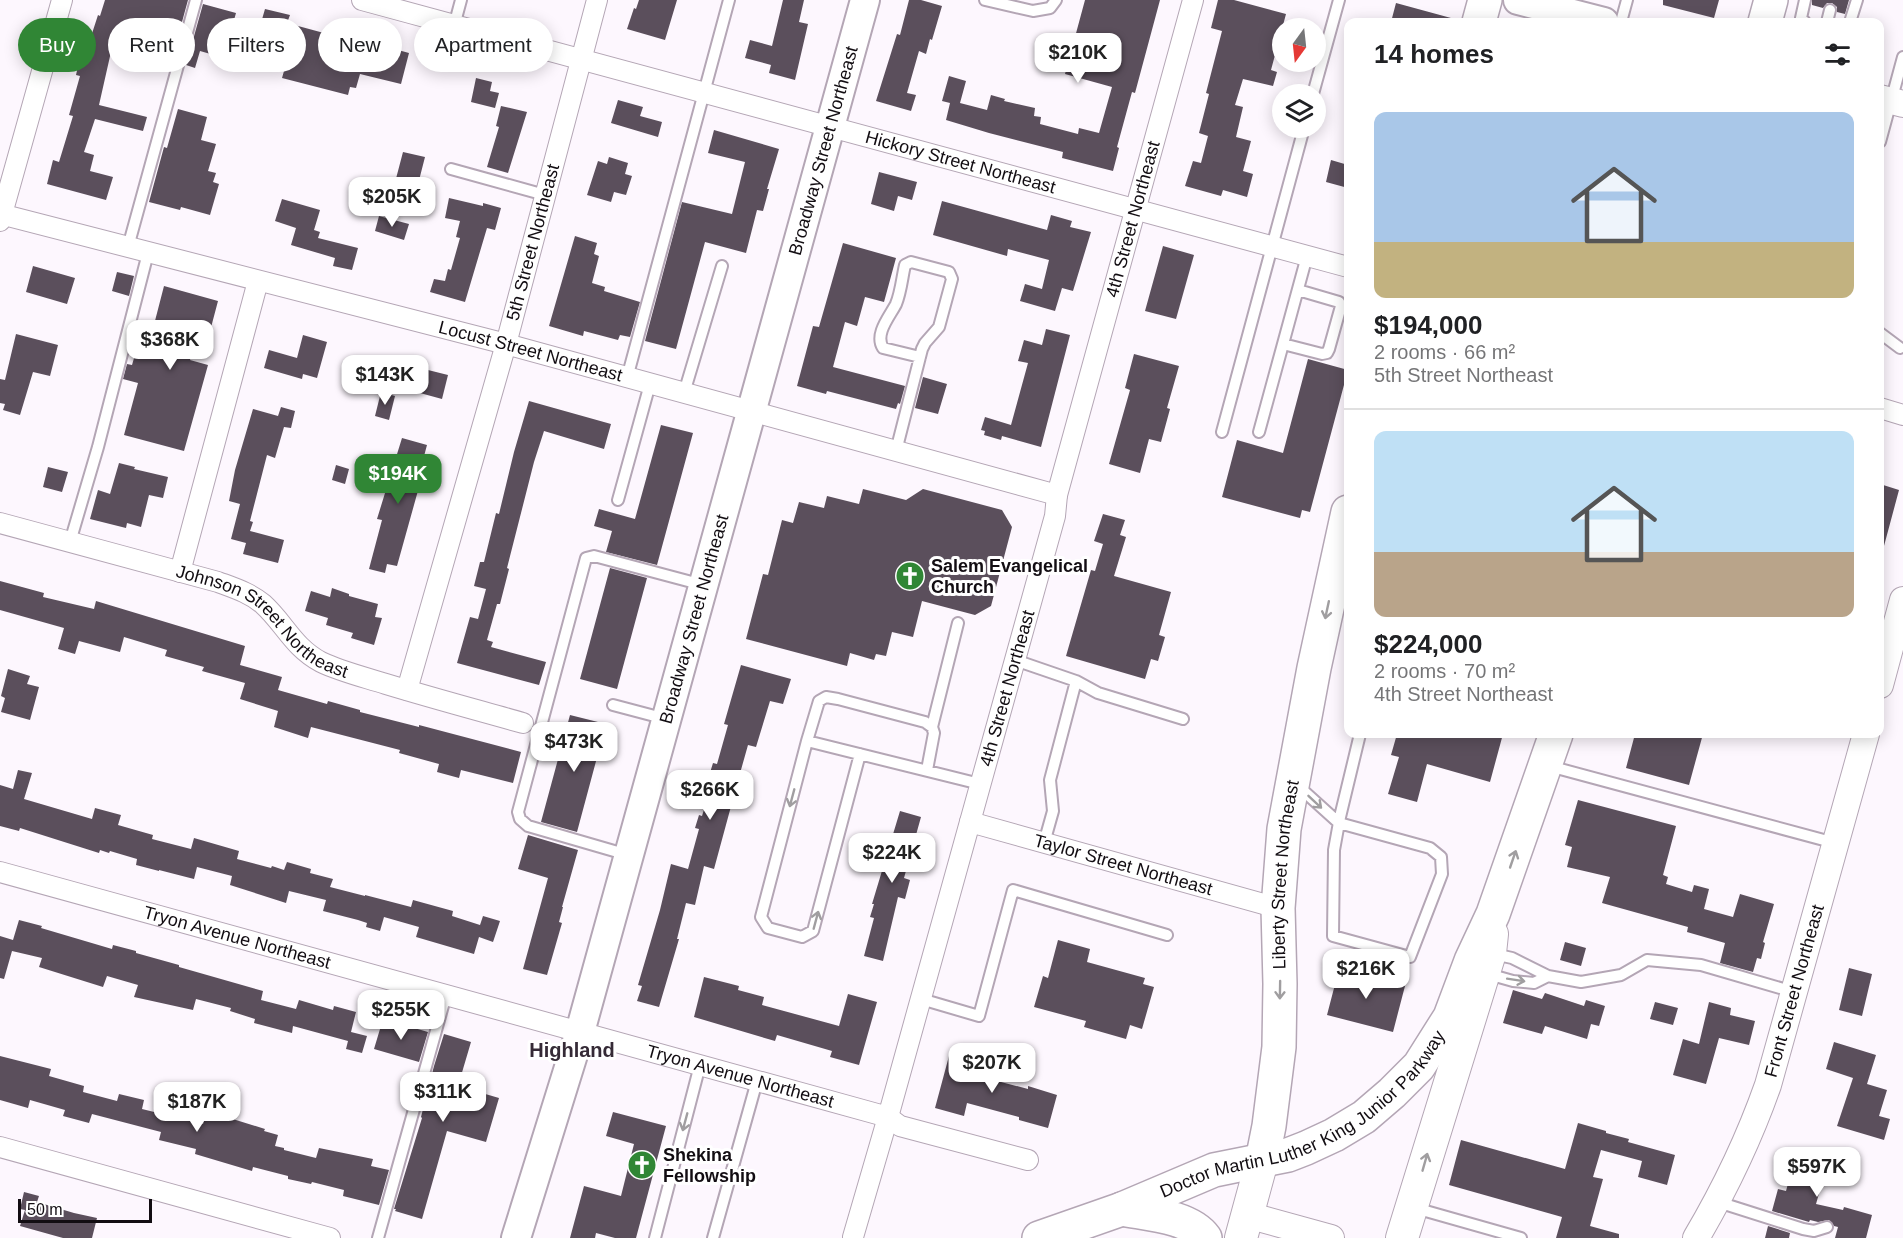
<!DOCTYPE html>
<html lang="en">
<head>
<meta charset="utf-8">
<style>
	:root { --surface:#fff; --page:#f2f2f2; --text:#202124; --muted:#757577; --line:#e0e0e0; --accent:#308635 }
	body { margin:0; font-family:Arial,sans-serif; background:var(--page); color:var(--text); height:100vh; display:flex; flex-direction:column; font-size:22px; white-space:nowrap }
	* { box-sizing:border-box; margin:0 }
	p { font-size:20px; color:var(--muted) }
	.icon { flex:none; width:33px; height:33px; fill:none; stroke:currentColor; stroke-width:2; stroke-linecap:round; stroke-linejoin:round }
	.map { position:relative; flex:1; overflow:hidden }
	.panel { position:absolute; left:1344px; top:18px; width:540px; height:720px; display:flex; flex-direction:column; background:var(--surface); border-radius:12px; box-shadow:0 3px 15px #0003 }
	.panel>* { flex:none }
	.guide { position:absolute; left:18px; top:18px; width:570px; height:54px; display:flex; gap:12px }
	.needle { width:39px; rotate:195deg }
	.tools { position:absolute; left:1272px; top:18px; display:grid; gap:12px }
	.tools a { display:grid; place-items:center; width:54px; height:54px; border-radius:50%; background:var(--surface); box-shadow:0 3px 15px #0003; font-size:30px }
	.scale { position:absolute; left:18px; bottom:15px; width:134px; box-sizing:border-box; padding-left:6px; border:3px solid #120d12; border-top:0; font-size:16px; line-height:21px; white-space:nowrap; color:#120d12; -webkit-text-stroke:4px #fff; paint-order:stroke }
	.price { position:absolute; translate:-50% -51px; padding:0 14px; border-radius:12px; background:#fff; color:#222; font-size:20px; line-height:39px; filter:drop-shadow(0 2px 3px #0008) }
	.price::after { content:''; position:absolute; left:50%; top:36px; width:18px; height:14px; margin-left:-9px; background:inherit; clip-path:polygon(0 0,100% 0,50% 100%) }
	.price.selected { background:var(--accent); color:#fff }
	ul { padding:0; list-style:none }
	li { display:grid; align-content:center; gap:12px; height:318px; padding:0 30px }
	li+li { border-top:2px solid var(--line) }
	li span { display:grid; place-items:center; height:186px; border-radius:12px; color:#555 }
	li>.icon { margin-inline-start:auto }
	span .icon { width:108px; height:108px; fill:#fffc; stroke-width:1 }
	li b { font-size:26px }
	h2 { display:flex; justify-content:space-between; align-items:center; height:72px; padding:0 30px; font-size:26px }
	.tag { padding:0 21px; border-radius:27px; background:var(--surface); box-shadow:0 3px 15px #0003; font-size:21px; line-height:54px }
	.tag.selected { background:var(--accent); color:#fff }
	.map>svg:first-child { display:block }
</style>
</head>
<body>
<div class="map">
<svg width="1903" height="1238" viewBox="0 0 1903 1238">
	<rect width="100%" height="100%" fill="#fdf7fe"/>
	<path fill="#5b4f5c" d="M105 0H188L171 62 145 55 146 53 113 43 99 105 147 117 143 131 95 119 84 152 94 155 90 171 113 177 106 200 47 184 53 160 59 162 73 116 69 115 80 76 76 75 82 48 87 49 98 15 100 16Z
		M639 0H677L665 40 627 29 634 8 636 9Z
		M783 0H804L799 22 808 24 795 80 769 73 771 65 745 58 750 40 772 46Z
		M909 0H921L942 6 932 40 930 39 926 54 919 51 907 93 916 95 911 111 876 101 897 34 900 35Z
		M1085 0H1160L1135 93 1132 92 1117 147 1119 148 1113 171 1062 158 1063 152 989 133 946 120 950 103 942 101 949 76 966 81 960 103 987 110 991 95 1005 99 1004 101 1035 108 1034 116 1041 117 1040 124 1078 134 1079 128 1099 133 1112 87 1065 74Z
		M1218 0H1234L1286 14 1271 70 1277 72 1273 86 1243 79 1235 105 1243 107 1236 137 1251 141 1243 171 1253 174 1247 197 1223 190 1221 196 1185 186 1193 161 1201 163 1208 136 1199 133 1209 94 1206 93 1222 31 1211 28Z
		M1663 0H1719L1714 18 1663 5Z
		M1812 0H1849L1845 14 1837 12V7L1832 3H1827L1823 8 1812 5Z
		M1396 3 1451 18 1450 22H1391Z
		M203 4 236 13 230 34 255 41 249 65 200 51 195 68 186 65Z
		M265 9 290 15 287 23 346 39 347 36 409 53 401 84 360 74 356 88 350 87 348 95 282 78 288 57 254 47Z
		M476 78 492 82 490 91 499 93 495 108 471 102Z
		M618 100 643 107 640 116 662 122 658 137 611 123Z
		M501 106 527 112 508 173 487 167 499 127 496 126Z
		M178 109 207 117 201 140 216 144 208 171 216 173 213 182 219 184 210 215 181 207 180 210 149 202 164 147 167 148Z
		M714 130 779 149 767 189H769L763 211 757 210 746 253 705 242 676 349 645 341 682 202 732 214 745 162 708 153Z
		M403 152 425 157 415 196 393 190Z
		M609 157 628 163 625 174 632 176 626 195 614 192 611 202 587 195 598 161 607 164Z
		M1331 160 1348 165V188L1326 182Z
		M879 172 917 182 912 200 898 196 894 211 871 204Z
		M449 198 483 206V203L501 208 495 230 487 228 465 302 430 292 434 279 445 281 448 269 451 270 460 238 456 237 460 221 445 218Z
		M282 199 320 210 314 230 320 232 318 238 358 248 352 270 333 266 335 258 291 245 296 228 275 221Z
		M942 201 1047 230 1051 215 1072 221 1070 227 1091 232 1073 291 1062 288 1055 311 1020 301 1025 284 1042 289 1049 260 1008 249 1007 256 933 235Z
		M379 216 409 224 404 240 375 231Z
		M575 236 597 243 594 254 599 256 592 283 605 287 604 291 640 302 630 337 620 335 618 340 584 331 583 336 549 326Z
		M843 243 896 258 884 302 865 297 857 326 845 322 833 367 905 386 900 404 898 403 896 409 827 391 826 394 797 386 813 326 819 327Z
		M1163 246 1194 255 1176 319 1145 311Z
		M33 266 75 278 67 304 26 292Z
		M117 272 134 276 129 296 112 291Z
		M164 286 218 301 209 335 198 332 190 360 208 365 184 451 124 435 138 383 123 379 127 364 132 365 139 341 149 344Z
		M1046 329 1070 335 1041 447 1002 436 1001 440 984 435 985 431 981 430 985 417 1011 425 1028 363 1018 361 1024 340 1042 345Z
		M16 334 58 345 50 376 33 372 20 415 3 410 5 404 0 403V379L5 380Z
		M303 335 327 342 317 378 303 374 302 379 264 368 269 350 297 358Z
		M1134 354 1179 366 1167 408 1170 409 1161 442 1149 439 1140 473 1109 464 1130 390 1125 388Z
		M1308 359 1348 370 1310 512 1302 510 1300 518 1222 497 1237 440 1283 453Z
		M404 364 448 375 442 399 398 387Z
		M923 377 947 384 938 414 915 408Z
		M381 392 395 396 389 420 375 416Z
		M529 401 611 424 604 449 544 431 534 462 507 568 509 569 500 604H497L487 640 493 642 491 647 546 662 539 685 457 663 470 617 478 619 486 589 474 586 480 562H484L496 513 499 514 514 452Z
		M281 407 295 411 291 428 284 427 275 458 267 455 250 521 253 522 250 531 284 540 278 563 243 554 246 543 231 539 240 504 229 501 235 470 253 409 278 416Z
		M661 425 693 433 657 565 606 552 612 531 594 526 599 509 635 519Z
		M402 438 427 445 416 486 419 487 397 566 387 564 385 573 369 569 382 520 377 519Z
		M119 463 135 467 134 469 168 477 163 498 149 495 141 527 127 523 126 528 90 519 98 490 110 494Z
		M336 465 349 469 345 484 332 480Z
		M48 467 68 472 62 492 43 487Z
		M1880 484 1899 490 1884 546 1880 545Z
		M863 489 906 500 923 489 1002 510 1012 527 991 606 975 615 922 601 913 637 892 632 886 656 876 654 874 660 850 653 847 666 746 639 763 574 768 575 782 520 793 523 799 502 824 508 827 496 859 504Z
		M1103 514 1125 520 1120 535 1126 537 1114 576 1171 592 1159 635 1165 637 1158 661 1151 659 1145 679 1066 656 1091 570 1095 571 1103 544 1094 541Z
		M610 568 647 578 617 689 580 679Z
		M0 581 44 593 43 597 94 609 96 601 245 646 240 665 282 677 278 690 327 704 328 701 360 710V712L419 727V725L521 752 513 783 461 770 459 778 437 772 439 764 399 753 400 750 311 727 308 738 274 727 278 711 240 699 245 683 202 671 204 667 165 656 167 650 124 637 120 652 79 641 75 654 58 649 64 628 0 610Z
		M332 588 349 594V596L378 604 375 617 382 618 374 645 351 638 353 633 326 625 328 618 305 611 311 591 330 597Z
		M741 665 791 679 783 704 770 701 756 747 748 745 737 784 746 786 742 802 733 799 714 869 704 866 695 905 686 903 677 939H679L659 1007 637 1001 642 986 638 985 660 910 671 864 688 869 699 829 695 828 699 815 702 816 714 778 709 776 713 763 717 764 728 725 724 724Z
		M8 669 30 676 27 684 39 687 30 720 1 712 5 698 1 696Z
		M570 715 606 724 577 832 541 822Z
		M1397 734H1503L1490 782 1427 764 1417 802 1388 794 1399 757 1391 755Z
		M1635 734H1703L1689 785 1626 768Z
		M18 770 32 773 24 799 92 819 95 808 121 815 118 825 153 835 152 839 191 849 194 838 239 851 237 859 271 868 272 866 284 870 287 862 311 869 310 873 333 879 330 887 365 896V895L411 907 413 900 453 911 452 916 480 925 483 916 500 921 493 942 479 937 474 954 416 937 419 927 384 917 380 931 366 927 367 923 358 920 323 911 326 900 289 891 286 903 230 885 232 876 197 867 194 879 159 870V871L136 865 137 859 110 851 109 853 100 850 99 853 20 828 19 831 0 826V785L13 789Z
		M1578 800 1676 826 1663 875 1668 877 1666 884 1692 892 1694 885 1709 889 1704 909 1733 917 1740 894 1774 904 1763 942 1765 943 1761 959 1757 958 1753 972 1720 963 1725 943 1687 932 1688 927 1602 903 1610 877 1567 867 1572 847 1565 845Z
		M900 811 921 817 904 878 910 880 905 899 898 897 883 961 864 956 874 918 870 917 874 904H872Z
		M528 835 578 850 562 907H563L559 922 562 923 547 975 523 969 548 878 518 869Z
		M19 920 42 926 41 928 112 949 113 945 136 951V953L179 965V967L263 991 261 1000 296 1009 299 1000 333 1010 334 1006 356 1012 351 1032 367 1036 362 1053 346 1049 348 1041 293 1026 292 1033 254 1023 255 1019 230 1011 231 1008 196 999 193 1010 134 997 138 985 107 976 103 987 39 967 42 958 12 951 4 979 0 978V936L13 940Z
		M1058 940 1090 949 1087 962 1145 978 1143 984 1154 987 1142 1029 1130 1025 1126 1039 1084 1027 1086 1021 1034 1007 1043 976 1048 978Z
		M1565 942 1586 948 1581 966 1560 960Z
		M1849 968 1872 974 1862 1016 1839 1010Z
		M1339 969 1405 986 1393 1032 1327 1015Z
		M704 977 739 986 738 990 764 997 762 1005 839 1026 848 994 877 1002 859 1065 830 1057 832 1051 777 1035 775 1041 694 1017Z
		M1513 990 1542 999 1545 993 1584 1006 1586 1000 1605 1006 1599 1026 1591 1024 1587 1039 1545 1026 1542 1034 1503 1023Z
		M1655 1002 1678 1008 1673 1025 1650 1019Z
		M1709 1002 1731 1008 1730 1015 1755 1021 1749 1045 1719 1038 1706 1084 1673 1075 1683 1039 1699 1044Z
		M383 1019 428 1032 419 1062 374 1049Z
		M444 1034 471 1042 458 1086 499 1098 486 1142 447 1131 422 1219 395 1211 396 1209H394L422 1118 421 1117 434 1066Z
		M1834 1042 1876 1055 1867 1084 1887 1090 1879 1116 1890 1119 1884 1140 1837 1126 1853 1078 1826 1069Z
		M0 1056 51 1069 49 1076 84 1086 83 1092 117 1101 119 1094 144 1100 142 1109 203 1124 207 1111 265 1129 264 1131 278 1135 275 1146 284 1148V1150L316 1158 319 1148 373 1159 371 1166 389 1170 379 1205 343 1196 344 1190 312 1182 311 1184 288 1179V1176L253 1167 252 1171 195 1154 196 1149 159 1140 161 1132 92 1114 89 1123 63 1116 65 1110 30 1100 28 1108 0 1100Z
		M949 1056 989 1067 986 1078 1028 1089V1086L1057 1095 1048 1128 1019 1120V1117L967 1103 964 1116 935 1108Z
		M613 1112 666 1126 636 1238H615L596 1233 595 1238H570L584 1186 621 1196 634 1144 606 1136Z
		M1578 1123 1606 1131V1133L1629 1139 1628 1142 1675 1155 1667 1185 1638 1177 1642 1161 1601 1150 1593 1177 1603 1179 1590 1226 1619 1234V1238H1556L1562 1217 1449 1185 1461 1140 1565 1169Z
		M1792 1149 1829 1159 1816 1204 1843 1210 1844 1207 1872 1215 1866 1238H1835L1838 1227 1834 1226 1829 1220 1818 1222 1810 1220 1809 1222 1772 1211 1778 1189 1786 1191 1793 1165 1788 1164Z
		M24 1192 39 1196 37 1202 74 1213 97 1218 92 1238H63L20 1226 25 1210 20 1209Z
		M1768 1226 1790 1233 1789 1238H1765Z"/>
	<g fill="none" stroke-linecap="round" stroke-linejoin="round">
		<g stroke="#b4a6b5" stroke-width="14">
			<path id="service" d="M985 0 1033 11 1050 8 1056 0
				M1621 22 1627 0
				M1805 22 1801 18 1805 0
				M1827 22 1830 10
				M1850 22 1857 0
				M454 26 461 0
				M1313 94 1339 0
				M1880 142 1903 57
				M451 169 545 195
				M128 247 196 0
				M1880 333 1900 348
				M1283 344 1322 354 1327 353 1329 349 1341 306 1339 302 1298 290
				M627 378 729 0
				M684 393 722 266
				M1222 432 1304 128
				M1259 432 1307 256
				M896 451 922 349 925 343 939 327 952 279 949 272 911 262 905 265C902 278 901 292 896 304 890 316 874 334 883 348L920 357
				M618 500 650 384
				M70 542 98 447 148 253
				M1015 660 1076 681 1050 780 1053 811 1044 843
				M1076 681 1098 693 1183 719
				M613 705 666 719
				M932 727 958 623
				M807 741 761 917 768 928 802 937 813 931 860 754
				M1549 766 1835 843
				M927 770 934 733 932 727 925 722 838 699 826 697 819 701 807 741 980 784
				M1298 786 1339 823 1430 848 1441 857 1442 874 1410 957 1333 936 1334 850 1340 817 1360 734
				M628 855 528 826 520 819 518 812 586 558 594 556 703 585
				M1494 954 1512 958 1548 976 1581 982 1621 975 1647 960 1701 965 1794 992
				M1488 974 1513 981 1534 983 1548 976
				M921 999 979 1016 1013 890 1167 935
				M1718 1202 1803 1229 1814 1231 1827 1227
				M1415 1208 1521 1238
				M378 1238 446 995
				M655 1238 700 1065
				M713 1238 757 1081"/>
		</g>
		<g stroke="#b4a6b5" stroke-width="22">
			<g id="minor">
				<path id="s1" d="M362 0 1348 267"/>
				<path id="s2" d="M0 214 506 344 1057 495"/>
				<path d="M0 221 62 0"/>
				<path d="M1880 408 1903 415"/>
				<path id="s3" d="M0 523 218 582C234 588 250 593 263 604 285 624 293 647 321 662 342 672 364 677 386 684 432 698 477 710 523 723"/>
				<path d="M180 572 258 281"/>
				<path id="s4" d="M407 690 506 344 597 0"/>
				<path id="s5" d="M970 822 1278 908"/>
				<path id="s6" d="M0 872 888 1117 900 1126 1028 1160"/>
				<path d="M0 1147 330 1238"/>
				<path id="s7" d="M853 1237 888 1117 1055 516 1057 495 1193 0"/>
			</g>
		</g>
		<g stroke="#b4a6b5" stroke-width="28">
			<g id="tertiary">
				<path d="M1880 98 1903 104"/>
				<path d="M1880 685 1903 600"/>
				<path d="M1247 1215 1331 1238"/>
				<path id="s8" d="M1696 1238C1725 1189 1749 1139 1768 1085L1866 734"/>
			</g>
		</g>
		<g stroke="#b4a6b5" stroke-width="32">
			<g id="secondary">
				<path d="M1518 0 1604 22"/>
				<path id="s9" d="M516 1238 580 1032 865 0"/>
			</g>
		</g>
		<g stroke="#b4a6b5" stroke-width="34">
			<path id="primary" d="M1241 1238 1262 1161
				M1402 1238 1490 953 1492 934"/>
		</g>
		<g stroke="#b4a6b5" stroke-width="36">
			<g id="trunk">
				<path d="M1479 22 1485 0"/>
				<path d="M1765 22 1771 0"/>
				<path id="s10" d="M1262 1161 1269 1126 1279 1047 1280 984 1278 908 1284 829 1314 668 1348 512"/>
				<path d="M1122 1209C1147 1214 1189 1216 1205 1238"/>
				<path id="s11" d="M1039 1238 1122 1209 1214 1170 1288 1155 1306 1148 1334 1135 1364 1117 1392 1093 1419 1066 1450 1017 1471 961 1493 914 1556 734"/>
			</g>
		</g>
		<use href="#service" stroke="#fff" stroke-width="10"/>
		<use href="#minor" stroke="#fff" stroke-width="20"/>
		<use href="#tertiary" stroke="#fff" stroke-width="26"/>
		<use href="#secondary" stroke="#fff" stroke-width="28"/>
		<use href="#primary" stroke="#fff" stroke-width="32"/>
		<use href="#trunk" stroke="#fff" stroke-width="33"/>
	</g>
	<defs><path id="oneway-shaft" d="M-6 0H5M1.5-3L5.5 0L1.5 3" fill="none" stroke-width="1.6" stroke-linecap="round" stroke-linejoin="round" transform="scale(1.5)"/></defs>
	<g stroke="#a09ea0">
		<use href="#oneway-shaft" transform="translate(1327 610) rotate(102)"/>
		<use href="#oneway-shaft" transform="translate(792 798) rotate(105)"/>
		<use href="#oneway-shaft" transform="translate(1315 802) rotate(43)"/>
		<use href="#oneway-shaft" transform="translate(1513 859) rotate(-71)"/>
		<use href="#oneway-shaft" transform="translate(816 920) rotate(-75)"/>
		<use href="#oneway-shaft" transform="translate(1516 980) rotate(9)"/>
		<use href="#oneway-shaft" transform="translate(1280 990) rotate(91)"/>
		<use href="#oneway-shaft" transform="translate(685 1122) rotate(105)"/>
		<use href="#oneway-shaft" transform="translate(1425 1162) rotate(-74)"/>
	</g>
	<defs>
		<g id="church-disc" transform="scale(1.5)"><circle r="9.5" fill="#308635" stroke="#fff"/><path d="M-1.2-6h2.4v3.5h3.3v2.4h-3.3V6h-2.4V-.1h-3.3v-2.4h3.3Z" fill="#fff"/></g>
	</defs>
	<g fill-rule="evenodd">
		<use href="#church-disc" x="910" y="576"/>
		<use href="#church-disc" x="642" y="1165"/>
	</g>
	<g text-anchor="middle" stroke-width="6" stroke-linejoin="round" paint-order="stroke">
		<g font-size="18" fill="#120d12" stroke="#fff">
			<text dy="6" stroke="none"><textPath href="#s9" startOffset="1130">Broadway Street Northeast</textPath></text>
			<text dy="6" stroke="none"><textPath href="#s1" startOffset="620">Hickory Street Northeast</textPath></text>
			<text dy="6" stroke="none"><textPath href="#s7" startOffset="1056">4th Street Northeast</textPath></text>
			<text dy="6" stroke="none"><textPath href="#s4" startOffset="465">5th Street Northeast</textPath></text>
			<text dy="6" stroke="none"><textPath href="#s2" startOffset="548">Locust Street Northeast</textPath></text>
			<text dy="6" stroke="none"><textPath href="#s9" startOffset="644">Broadway Street Northeast</textPath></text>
			<text dy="6" stroke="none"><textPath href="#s3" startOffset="285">Johnson Street Northeast</textPath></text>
			<text dy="6" stroke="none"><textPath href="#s7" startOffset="570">4th Street Northeast</textPath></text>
			<text dy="6" stroke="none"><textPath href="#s5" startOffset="159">Taylor Street Northeast</textPath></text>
			<text dy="6" stroke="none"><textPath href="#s10" startOffset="288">Liberty Street Northeast</textPath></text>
			<text dy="6" stroke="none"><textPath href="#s6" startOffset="246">Tryon Avenue Northeast</textPath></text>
			<text dy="6" stroke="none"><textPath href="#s8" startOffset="267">Front Street Northeast</textPath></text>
			<text dy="6" stroke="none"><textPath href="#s6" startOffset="768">Tryon Avenue Northeast</textPath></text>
			<text dy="6" stroke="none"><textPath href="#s11" startOffset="297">Doctor Martin Luther King Junior Parkway</textPath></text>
		</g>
		<g font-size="18" font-weight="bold" fill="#120d12" stroke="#fff" text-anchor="start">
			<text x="931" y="572">Salem Evangelical<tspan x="931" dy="21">Church</tspan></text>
			<text x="663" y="1161">Shekina<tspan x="663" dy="21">Fellowship</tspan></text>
		</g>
		<g font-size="20" font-weight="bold" fill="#352a36" stroke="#fff">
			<text x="572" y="1057">Highland</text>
		</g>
	</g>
</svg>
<div class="tools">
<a><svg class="needle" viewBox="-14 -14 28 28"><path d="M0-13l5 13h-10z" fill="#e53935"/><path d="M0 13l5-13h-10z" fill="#757577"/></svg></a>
<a><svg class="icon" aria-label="layers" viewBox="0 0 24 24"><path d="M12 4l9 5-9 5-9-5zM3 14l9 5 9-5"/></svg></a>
</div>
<div class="scale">50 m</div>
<b class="price" style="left:1078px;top:84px">$210K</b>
<b class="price" style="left:392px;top:228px">$205K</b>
<b class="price" style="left:170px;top:371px">$368K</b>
<b class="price" style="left:385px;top:406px">$143K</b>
<b class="price selected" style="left:398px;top:505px">$194K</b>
<b class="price" style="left:574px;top:773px">$473K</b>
<b class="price" style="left:710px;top:821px">$266K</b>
<b class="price" style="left:892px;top:884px">$224K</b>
<b class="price" style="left:1366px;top:1000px">$216K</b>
<b class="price" style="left:401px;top:1041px">$255K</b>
<b class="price" style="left:992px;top:1094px">$207K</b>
<b class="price" style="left:443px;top:1123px">$311K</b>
<b class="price" style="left:197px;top:1133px">$187K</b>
<b class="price" style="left:1817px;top:1198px">$597K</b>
<div class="guide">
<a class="tag selected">Buy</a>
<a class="tag">Rent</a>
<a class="tag">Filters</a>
<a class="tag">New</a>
<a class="tag">Apartment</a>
</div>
<section class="panel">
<h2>14 homes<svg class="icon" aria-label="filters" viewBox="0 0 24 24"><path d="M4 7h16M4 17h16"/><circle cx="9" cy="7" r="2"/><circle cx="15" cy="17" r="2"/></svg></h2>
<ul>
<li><span style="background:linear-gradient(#a9c7e8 70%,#c2b280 0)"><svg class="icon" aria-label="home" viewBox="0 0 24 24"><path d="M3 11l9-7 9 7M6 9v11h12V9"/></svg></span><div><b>$194,000</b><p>2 rooms · 66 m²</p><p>5th Street Northeast</p></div></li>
<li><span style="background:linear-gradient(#bfe0f5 65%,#b9a48a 0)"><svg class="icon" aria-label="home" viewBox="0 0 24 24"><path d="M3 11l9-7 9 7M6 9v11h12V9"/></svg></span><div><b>$224,000</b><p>2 rooms · 70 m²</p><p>4th Street Northeast</p></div></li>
</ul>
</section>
</div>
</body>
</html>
